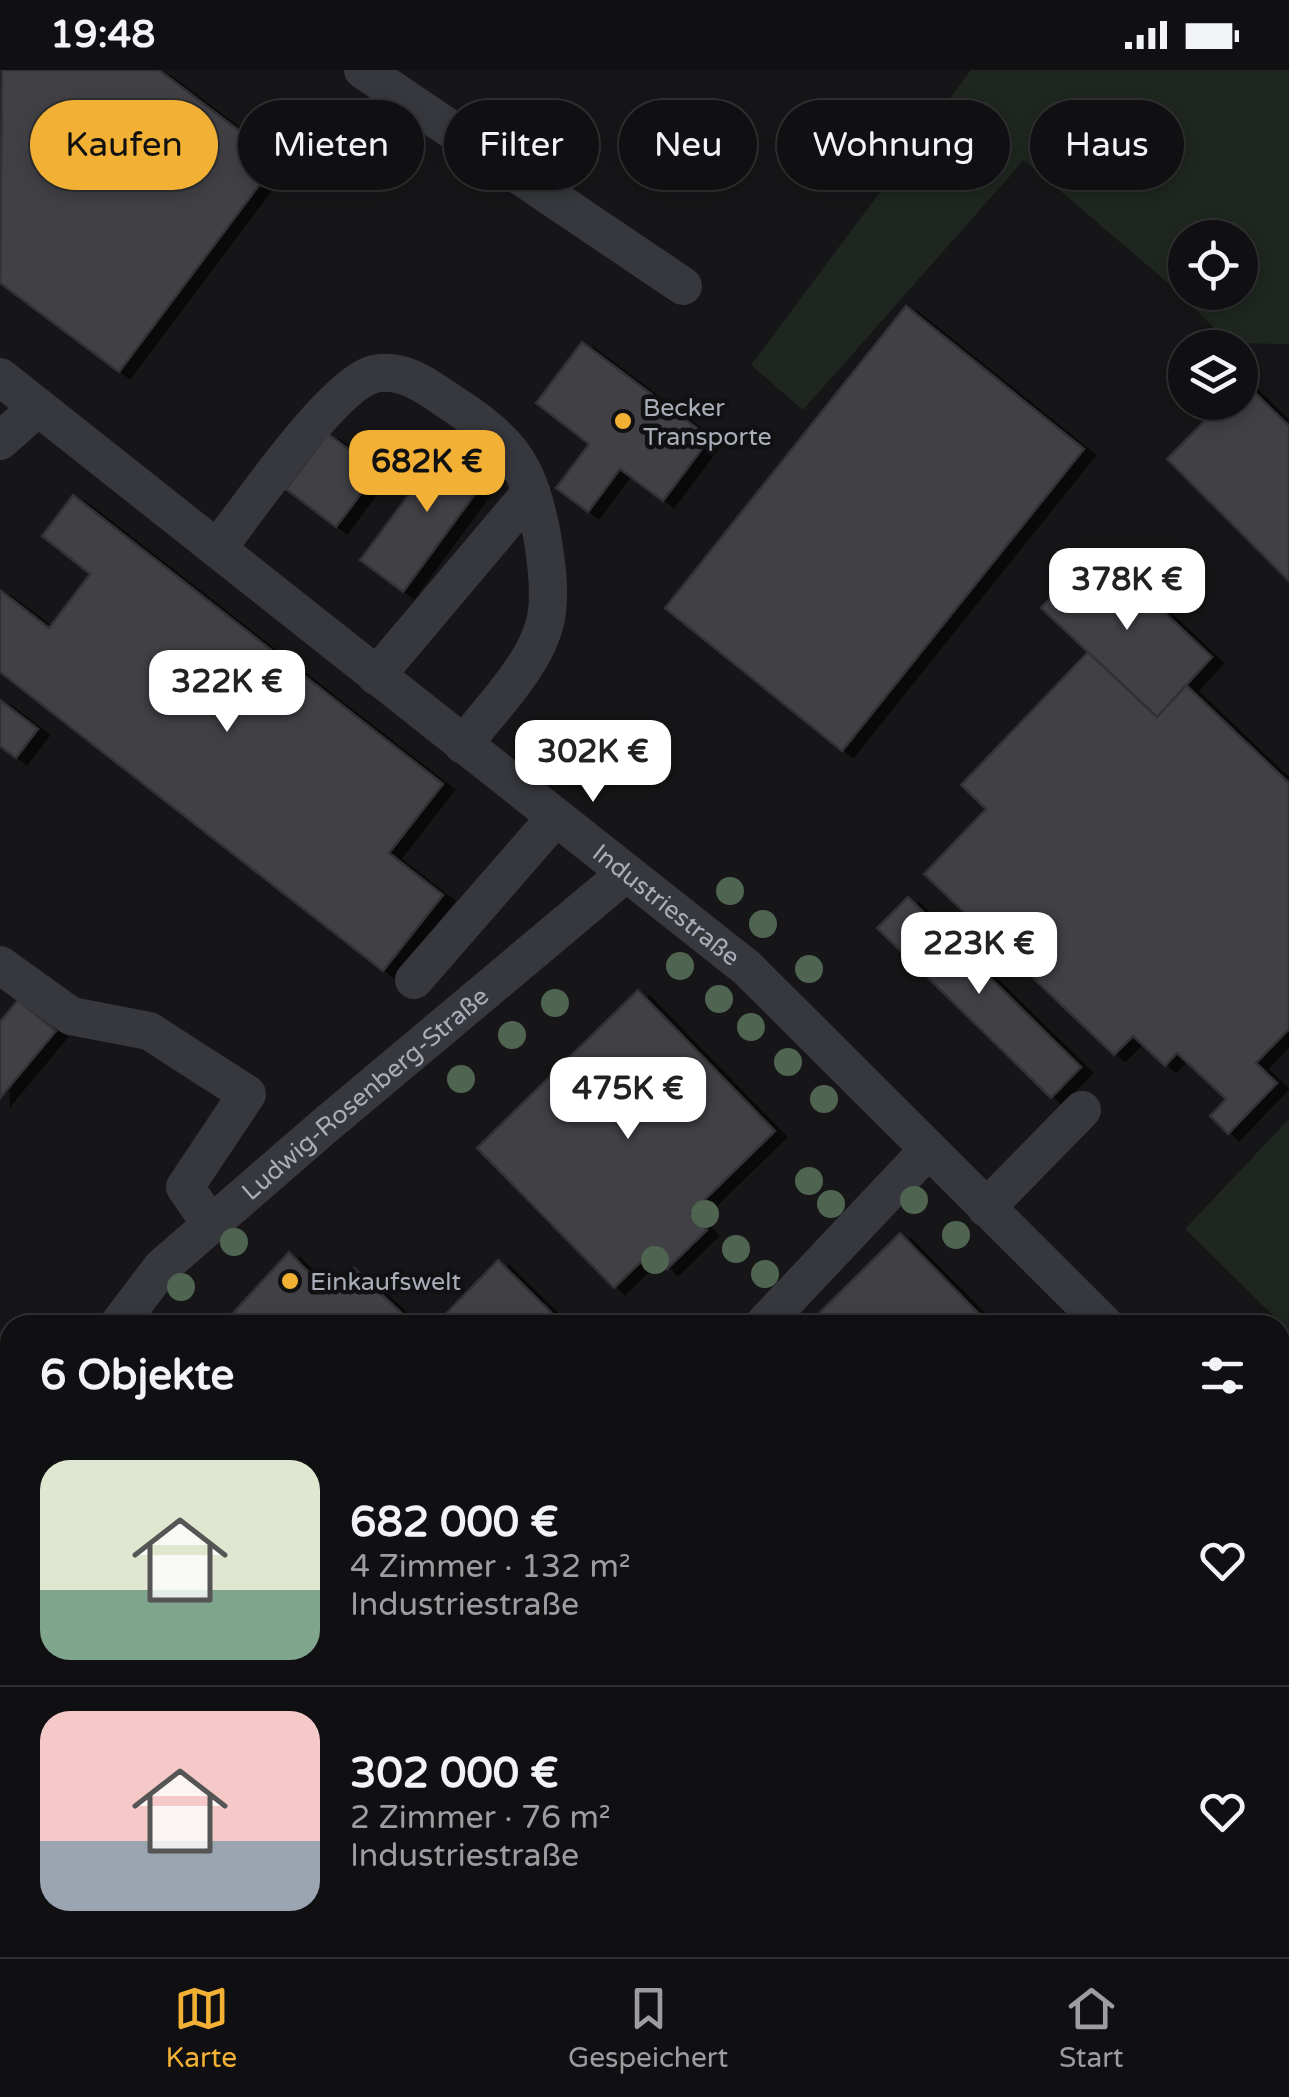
<!DOCTYPE html>
<html lang="de">
<head>
<meta charset="utf-8">
<style>
	:root { --surface:#101012; --page:#1e1e20; --text:#f1f3f6; --muted:#9c9d9f; --line:#303032; --accent:#f2b134 }
	body { margin:0; font-family:"Varela Round",sans-serif; background:var(--page); color:var(--text); height:100vh; display:flex; flex-direction:column; font-size:38px; white-space:nowrap }
	* { box-sizing:border-box; margin:0 }
	p { font-size:32px; color:var(--muted) }
	.icon { flex:none; width:55px; height:55px; fill:none; stroke:currentColor; stroke-width:2; stroke-linecap:round; stroke-linejoin:round }
	.map { position:relative; flex:1; overflow:hidden }
	.panel { position:absolute; left:0px; top:1245px; width:1290px; height:642px; display:flex; flex-direction:column; background:var(--surface); border-radius:30px 30px 0 0; box-shadow:0 5px 15px #0003,0 0 0 2px var(--line) }
	.panel>* { flex:none }
	.guide { position:absolute; left:30px; top:30px; width:1230px; height:90px; display:flex; gap:20px }
	.controls { position:absolute; left:1168px; top:150px; display:grid; gap:20px }
	.controls a { display:grid; place-items:center; width:90px; height:90px; border-radius:50%; background:var(--surface); box-shadow:0 5px 15px #0003,0 0 0 2px var(--line); font-size:50px }
	.price { position:absolute; translate:-50% -85px; padding:0 22px; border-radius:20px; background:#fff; color:#222; font-size:32px; line-height:65px; filter:drop-shadow(0 2px 5px #0008) }
	.price::after { content:''; position:absolute; left:50%; top:60px; width:30px; height:22px; margin-left:-15px; background:inherit; clip-path:polygon(0 0,100% 0,50% 100%) }
	.price.active { background:var(--accent); color:#111 }
	ul { padding:0; list-style:none }
	li { display:flex; align-items:center; gap:30px; height:250px; padding:0 40px }
	li+li { border-top:2px solid var(--line) }
	li span { display:grid; place-items:center; flex:none; width:280px; height:200px; border-radius:30px; color:#555 }
	li>.icon { margin-inline-start:auto }
	span .icon { width:120px; height:120px; fill:#fffc; stroke-width:1 }
	li b { font-size:42px }
	h2 { display:flex; justify-content:space-between; align-items:center; height:120px; padding:0 40px; font-size:42px }
	.tag { padding:0 35px; border-radius:45px; background:var(--surface); box-shadow:0 5px 15px #0003,0 0 0 2px var(--line); font-size:35px; line-height:90px }
	.tag.active { background:var(--accent); color:#111 }
	.status { display:flex; justify-content:space-between; align-items:center; height:70px; padding:0 50px; background:var(--surface); direction:ltr }
	.status svg { height:28px; fill:currentColor }
	.dock { display:flex; justify-content:space-around; align-items:center; height:140px; border-top:2px solid var(--line); background:var(--surface); font-size:28px; color:var(--muted) }
	.dock a { display:grid; justify-items:center; gap:5px }
	.dock .active { color:var(--accent) }
	.map>svg:first-child { display:block }
</style>
</head>
<body>
<div class="status"><b>19:48</b><svg viewBox="0 0 49 12"><path d="M0 12V9h3v3zM5 12V6h3v6zM10 12V3h3v9zM15 12V0h3v12zM26 1h20v11H26zM47 4h2v5h-2z"/></svg></div>
<div class="map">
<svg width="1289" height="1887" viewBox="0 0 1289 1887">
	<defs>
		<filter id="shadow"><feDropShadow dx="11" dy="6" stdDeviation="0" flood-color="#0009"/></filter>
	</defs>
	<rect width="100%" height="100%" fill="#161618"/>
	<path fill="#1e261f" fill-rule="evenodd" d="M971 0H1289V274L1229 273 1175 219 1024 90 803 340 751 295ZM1185 168H1240V222H1185Z
		M1289 1049V1261L1185 1159Z"/>
	<path fill="#404145" stroke="#303034" stroke-width="2.5" filter="url(#shadow)" d="M2 0H159L278 90 119 302 0 213Z
		M906 236 1084 379 842 681 665 538Z
		M582 272 710 368 663 431 620 399 588 442 556 418 589 374 536 333Z
		M1244 312 1289 356V511L1167 389 1223 332H1240V316Z
		M328 364 378 401 336 457 286 419Z
		M452 367 494 398 403 522 360 490Z
		M73 425 443 714 389 783 443 825 383 901 0 602V520L49 558 90 504 42 466Z
		M1097 479 1212 587 1157 647 1041 538Z
		M1088 582 1157 647 1186 615 1289 713V959L1256 993 1277 1013 1228 1064 1210 1046 1226 1029 1177 983 1165 996 1133 966 1114 985 924 804 986 739 961 715Z
		M0 630 38 659 16 688 0 676Z
		M908 827 1081 997 1051 1028 877 858Z
		M638 920 775 1061 691 1143 707 1160 667 1199 651 1182 614 1218 477 1078Z
		M18 930 56 961 0 1028V952Z
		M900 1163 990 1255H807Z
		M289 1182 329 1223 354 1198 414 1255H222Z
		M498 1190 564 1255H435Z
		M10 1500V1878H125L118 1887H0V1512Z
		M1289 1772V1826L1280 1807V1777Z
		M711 1878H780L768 1887H719Z"/>
	<g fill="none" stroke-linecap="round" stroke-linejoin="round">
		<path stroke="#3d3f44" stroke-width="6" stroke-dasharray="5 8" stroke-linecap="butt" d="M0 1474 10 1460
			M294 1878 303 1887"/>
		<g stroke="#37383d" stroke-width="38">
			<path d="M363 0 683 216"/>
			<path id="s1" d="M0 307 747 898 1105 1255"/>
			<path d="M0 371 38 337"/>
			<path d="M217 479C246 442 333 314 374 304 400 298 424 314 444 328 508 370 527 388 542 465 546 489 550 516 547 541 542 589 492 637 463 675"/>
			<path d="M376 606 531 422"/>
			<path d="M0 895 71 946 149 961 247 1024 185 1117 211 1155"/>
			<path d="M414 910 555 748"/>
			<path d="M986 1138 1082 1040"/>
			<path id="s2" d="M118 1255 162 1197 321 1059 625 804"/>
			<path d="M763 1255 927 1081"/>
			<path d="M1280 1374 1289 1364"/>
			<path d="M0 1424 10 1411"/>
			<path d="M1280 1430 1289 1440"/>
			<path d="M1280 1591 1289 1584"/>
			<path d="M1280 1647 1289 1640"/>
			<path d="M642 1878 648 1887"/>
			<path d="M698 1878 705 1887"/>
			<path d="M1111 1878 1116 1887"/>
			<path d="M199 1887 207 1878"/>
			<path d="M418 1887 427 1878"/>
			<path d="M785 1887 798 1878"/>
			<path d="M882 1887 895 1878"/>
			<path d="M959 1887 971 1878"/>
		</g>
	</g>
	<g fill="#506452">
		<circle cx="730" cy="821" r="14"/>
		<circle cx="763" cy="854" r="14"/>
		<circle cx="680" cy="896" r="14"/>
		<circle cx="809" cy="899" r="14"/>
		<circle cx="719" cy="929" r="14"/>
		<circle cx="555" cy="933" r="14"/>
		<circle cx="751" cy="957" r="14"/>
		<circle cx="512" cy="965" r="14"/>
		<circle cx="788" cy="992" r="14"/>
		<circle cx="461" cy="1009" r="14"/>
		<circle cx="824" cy="1029" r="14"/>
		<circle cx="809" cy="1111" r="14"/>
		<circle cx="914" cy="1130" r="14"/>
		<circle cx="831" cy="1134" r="14"/>
		<circle cx="705" cy="1144" r="14"/>
		<circle cx="956" cy="1165" r="14"/>
		<circle cx="234" cy="1172" r="14"/>
		<circle cx="736" cy="1179" r="14"/>
		<circle cx="655" cy="1190" r="14"/>
		<circle cx="765" cy="1204" r="14"/>
		<circle cx="181" cy="1217" r="14"/>
	</g>
	<g fill="#f2b134" stroke="#111113" stroke-width="4">
		<circle cx="623" cy="351" r="10"/>
		<circle cx="290" cy="1211" r="10"/>
	</g>
	<g text-anchor="middle" stroke-width="9" stroke-linejoin="round" paint-order="stroke">
		<g font-size="25" fill="#a8adb8" stroke="#111113" text-anchor="start">
			<text x="643" y="346">Becker<tspan x="643" dy="29">Transporte</tspan></text>
			<text x="310" y="1220">Einkaufswelt</text>
		</g>
		<g font-size="25" fill="#a8adb8" stroke="#111113">
			<text dy="9" stroke="none"><textPath href="#s1" startOffset="850">Industriestraße</textPath></text>
			<text dy="9" stroke="none"><textPath href="#s2" startOffset="340">Ludwig-Rosenberg-Straße</textPath></text>
		</g>
	</g>
</svg>
<div class="controls">
<a><svg class="icon" aria-label="locate" viewBox="0 0 24 24"><circle cx="12" cy="12" r="6"/><path d="M12 2v4M12 18v4M2 12h4M18 12h4"/></svg></a>
<a><svg class="icon" aria-label="layers" viewBox="0 0 24 24"><path d="M12 4l9 5-9 5-9-5zM3 14l9 5 9-5"/></svg></a>
</div>
<b class="price active" style="left:427px;top:445px">682K €</b>
<b class="price" style="left:1127px;top:563px">378K €</b>
<b class="price" style="left:227px;top:665px">322K €</b>
<b class="price" style="left:593px;top:735px">302K €</b>
<b class="price" style="left:979px;top:927px">223K €</b>
<b class="price" style="left:628px;top:1072px">475K €</b>
<div class="guide">
<a class="tag active">Kaufen</a>
<a class="tag">Mieten</a>
<a class="tag">Filter</a>
<a class="tag">Neu</a>
<a class="tag">Wohnung</a>
<a class="tag">Haus</a>
</div>
<section class="panel">
<h2>6 Objekte<svg class="icon" aria-label="filters" viewBox="0 0 24 24"><path d="M4 7h16M4 17h16"/><circle cx="9" cy="7" r="2"/><circle cx="15" cy="17" r="2"/></svg></h2>
<ul>
<li><span style="background:linear-gradient(#dfe7d0 65%,#7fa58c 0)"><svg class="icon" aria-label="home" viewBox="0 0 24 24"><path d="M3 11l9-7 9 7M6 9v11h12V9"/></svg></span><div><b>682 000 €</b><p>4 Zimmer · 132 m²</p><p>Industriestraße</p></div><svg class="icon" aria-label="heart" viewBox="0 0 24 24"><path d="M12 20l-8-8c-3-5 5-10 8-4 3-6 11-1 8 4z"/></svg></li>
<li><span style="background:linear-gradient(#f6c9c9 65%,#9aa5b1 0)"><svg class="icon" aria-label="home" viewBox="0 0 24 24"><path d="M3 11l9-7 9 7M6 9v11h12V9"/></svg></span><div><b>302 000 €</b><p>2 Zimmer · 76 m²</p><p>Industriestraße</p></div><svg class="icon" aria-label="heart" viewBox="0 0 24 24"><path d="M12 20l-8-8c-3-5 5-10 8-4 3-6 11-1 8 4z"/></svg></li>
</ul>
</section>
</div>
<nav class="dock">
<a class="active"><svg class="icon" aria-label="map" viewBox="0 0 24 24"><path d="M3 6l6-2 6 2 6-2v14l-6 2-6-2-6 2zM9 4v14M15 6v14"/></svg>Karte</a>
<a><svg class="icon" aria-label="saved" viewBox="0 0 24 24"><path d="M7 4h10v16l-5-4-5 4z"/></svg>Gespeichert</a>
<a><svg class="icon" aria-label="home" viewBox="0 0 24 24"><path d="M3 11l9-7 9 7M6 9v11h12V9"/></svg>Start</a>
</nav>
</body>
</html>
